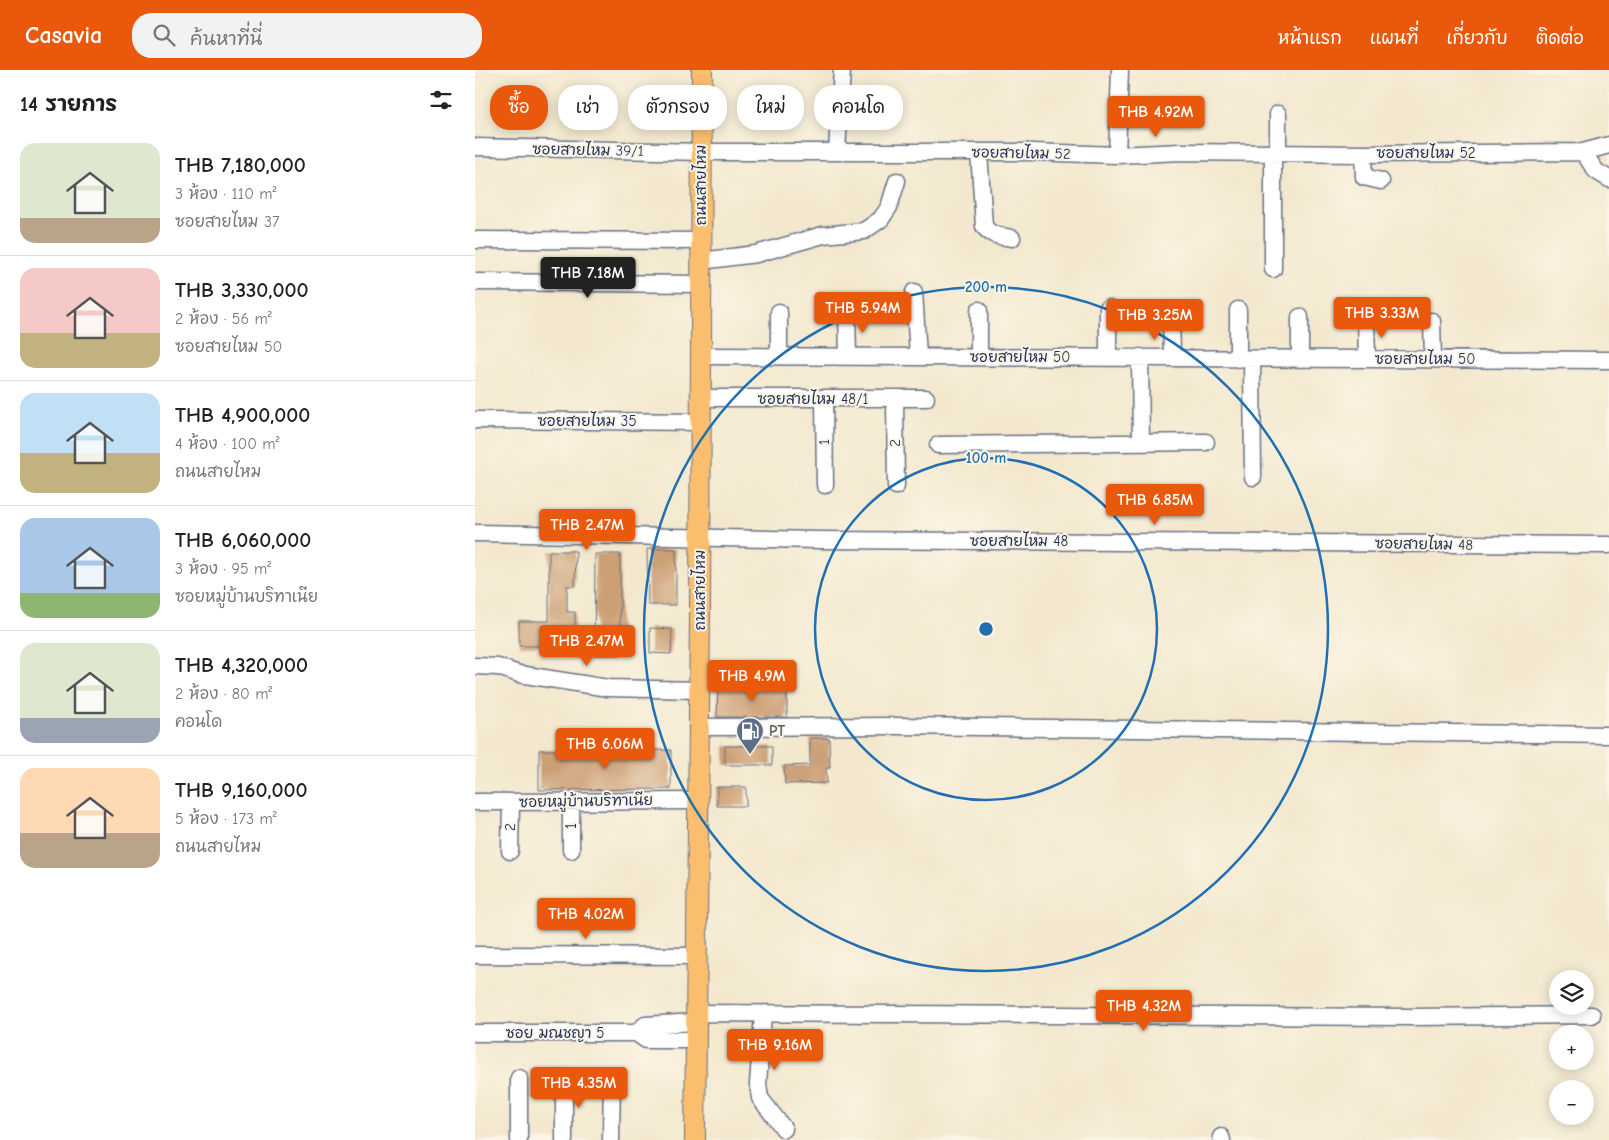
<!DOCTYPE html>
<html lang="th">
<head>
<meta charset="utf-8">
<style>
	:root { --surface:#fff; --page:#f2f2f2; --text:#222; --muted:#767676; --line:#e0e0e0; --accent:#ea580c }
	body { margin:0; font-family:"Comic Neue","Playpen Sans Thai",sans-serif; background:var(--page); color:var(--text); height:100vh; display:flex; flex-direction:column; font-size:19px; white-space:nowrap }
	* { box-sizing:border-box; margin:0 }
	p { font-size:16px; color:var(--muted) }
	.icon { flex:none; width:28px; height:28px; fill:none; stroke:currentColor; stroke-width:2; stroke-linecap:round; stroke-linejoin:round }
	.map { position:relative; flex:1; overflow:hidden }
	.side { display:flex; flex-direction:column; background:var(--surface); width:475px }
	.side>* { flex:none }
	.top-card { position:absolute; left:15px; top:15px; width:475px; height:45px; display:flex; gap:10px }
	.buttons { position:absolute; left:1074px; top:900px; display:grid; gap:10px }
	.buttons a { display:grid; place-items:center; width:45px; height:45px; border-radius:50%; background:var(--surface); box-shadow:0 2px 12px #0003; font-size:25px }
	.price { position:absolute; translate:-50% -42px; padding:0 11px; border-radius:5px; background:var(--accent); color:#fff; font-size:16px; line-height:32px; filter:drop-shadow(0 1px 2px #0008) }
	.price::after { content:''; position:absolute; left:50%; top:30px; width:15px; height:11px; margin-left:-8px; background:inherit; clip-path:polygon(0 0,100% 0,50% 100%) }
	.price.on { background:#222; color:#fff }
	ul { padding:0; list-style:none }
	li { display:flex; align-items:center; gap:15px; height:125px; padding:0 20px }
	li+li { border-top:1px solid var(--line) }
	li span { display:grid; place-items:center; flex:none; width:140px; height:100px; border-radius:15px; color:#555 }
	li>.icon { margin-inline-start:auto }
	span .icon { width:60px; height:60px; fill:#fffc; stroke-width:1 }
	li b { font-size:21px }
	h2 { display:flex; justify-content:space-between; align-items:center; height:60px; padding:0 20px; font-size:21px }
	.tag { padding:0 18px; border-radius:20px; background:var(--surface); box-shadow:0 2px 12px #0003; font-size:18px; line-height:45px }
	.tag.on { background:var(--accent); color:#fff }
	header { display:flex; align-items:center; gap:30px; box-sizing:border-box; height:70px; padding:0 25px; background:var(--accent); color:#fff }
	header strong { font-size:24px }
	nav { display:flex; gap:28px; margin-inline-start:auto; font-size:18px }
	.search { width:350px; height:45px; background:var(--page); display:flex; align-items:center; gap:12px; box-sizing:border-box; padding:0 18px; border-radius:20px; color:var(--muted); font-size:19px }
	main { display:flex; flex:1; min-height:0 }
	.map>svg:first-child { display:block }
</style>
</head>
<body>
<header>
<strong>Casavia</strong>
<div class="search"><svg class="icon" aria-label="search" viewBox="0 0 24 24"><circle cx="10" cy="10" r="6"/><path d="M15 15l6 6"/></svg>ค้นหาที่นี่</div>
<nav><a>หน้าแรก</a><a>แผนที่</a><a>เกี่ยวกับ</a><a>ติดต่อ</a></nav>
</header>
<main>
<section class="side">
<h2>14 รายการ<svg class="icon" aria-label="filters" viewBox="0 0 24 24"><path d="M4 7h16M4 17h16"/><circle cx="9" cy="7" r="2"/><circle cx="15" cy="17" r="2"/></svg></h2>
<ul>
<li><span style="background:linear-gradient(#dfe7d0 75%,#b9a48a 0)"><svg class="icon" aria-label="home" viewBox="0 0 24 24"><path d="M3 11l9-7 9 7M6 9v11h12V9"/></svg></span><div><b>THB 7,180,000</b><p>3 ห้อง · 110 m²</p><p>ซอยสายไหม 37</p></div></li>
<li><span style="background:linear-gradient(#f6c9c9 65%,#c2b280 0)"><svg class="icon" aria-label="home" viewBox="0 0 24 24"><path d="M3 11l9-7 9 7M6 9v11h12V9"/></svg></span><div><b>THB 3,330,000</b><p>2 ห้อง · 56 m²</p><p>ซอยสายไหม 50</p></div></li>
<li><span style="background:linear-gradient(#bfe0f5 60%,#c2b280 0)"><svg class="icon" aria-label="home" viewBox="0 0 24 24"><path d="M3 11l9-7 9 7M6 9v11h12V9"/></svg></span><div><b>THB 4,900,000</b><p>4 ห้อง · 100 m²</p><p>ถนนสายไหม</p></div></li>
<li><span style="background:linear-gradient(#a9c7e8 75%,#8fb573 0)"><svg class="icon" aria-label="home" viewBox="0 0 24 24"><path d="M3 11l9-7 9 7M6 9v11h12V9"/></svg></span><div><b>THB 6,060,000</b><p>3 ห้อง · 95 m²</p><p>ซอยหมู่บ้านบริทาเนีย</p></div></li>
<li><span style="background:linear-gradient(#dfe7d0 75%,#9aa5b1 0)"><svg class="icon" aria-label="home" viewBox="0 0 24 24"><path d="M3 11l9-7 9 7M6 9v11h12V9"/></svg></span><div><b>THB 4,320,000</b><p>2 ห้อง · 80 m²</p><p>คอนโด</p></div></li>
<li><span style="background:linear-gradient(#ffd9b3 65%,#b9a48a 0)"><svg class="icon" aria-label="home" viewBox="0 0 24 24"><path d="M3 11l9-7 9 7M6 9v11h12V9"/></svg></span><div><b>THB 9,160,000</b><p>5 ห้อง · 173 m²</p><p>ถนนสายไหม</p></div></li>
</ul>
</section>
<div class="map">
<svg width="1134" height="1070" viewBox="0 0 1134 1070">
	<rect width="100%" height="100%" fill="#fcf5e5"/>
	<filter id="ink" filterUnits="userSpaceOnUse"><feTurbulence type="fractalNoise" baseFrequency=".02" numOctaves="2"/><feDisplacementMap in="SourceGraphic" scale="10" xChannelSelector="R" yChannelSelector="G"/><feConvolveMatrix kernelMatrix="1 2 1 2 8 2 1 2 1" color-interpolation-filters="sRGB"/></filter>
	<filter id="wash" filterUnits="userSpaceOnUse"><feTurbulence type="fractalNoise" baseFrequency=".0096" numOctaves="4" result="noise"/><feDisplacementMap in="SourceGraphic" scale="20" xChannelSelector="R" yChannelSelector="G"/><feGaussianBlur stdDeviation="1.12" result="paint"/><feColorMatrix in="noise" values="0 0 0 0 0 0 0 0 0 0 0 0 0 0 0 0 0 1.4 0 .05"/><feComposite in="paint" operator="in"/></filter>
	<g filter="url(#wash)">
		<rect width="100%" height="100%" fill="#f3e8ce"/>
		<g id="blocks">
			<path fill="#cc9f75" d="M172 479H201V535H173Z
				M74 481H101L100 516H92V542H100V576H44V551H74Z
				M120 484H145V585H119Z
				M175 558 197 559 196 584 175 583Z
				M243 616 312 617V647H242Z
				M335 668H354L355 698H351L352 713 310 714 309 696 335 695Z
				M250 676H297V695H250Z
				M64 680H196V719L64 720Z
				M242 717H271V736H242Z"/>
		</g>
	</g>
	<g filter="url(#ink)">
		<use href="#blocks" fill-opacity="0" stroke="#677085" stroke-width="1"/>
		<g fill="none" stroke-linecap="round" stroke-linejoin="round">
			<g stroke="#677085" stroke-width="19">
				<path id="minor" d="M803 44V83
					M0 77 227 82H557L642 85 706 82 888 84 1108 82 1134 75
					M362 81 367 0
					M504 82 509 156C515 166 526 166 537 168
					M1108 82 1121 101 1134 109
					M888 84 889 107 906 111
					M642 85 645 0
					M0 170 226 171
					M226 191 281 184 348 165 389 161 406 149 414 137 422 111
					M798 199V83
					M0 212 226 214
					M439 222 443 286
					M304 242V286
					M372 242 373 287
					M696 242 697 287
					M891 249 892 289
					M957 251 958 289
					M226 286 1134 290
					M504 287V240
					M633 287V238
					M665 287 666 373
					M763 289V240
					M777 289 778 407
					M825 289V247
					M225 328H451
					M349 329 350 415
					M420 329 421 416
					M0 350 225 352
					M463 375 731 372
					M0 463 343 470 1134 475
					M0 596 23 597 44 604 133 618 224 620
					M223 657 422 656 1134 665
					M0 732 223 731
					M96 780V731
					M35 781 36 732
					M0 885 221 886
					M221 943 938 947 1117 945
					M288 944 283 1014 285 1028 309 1059
					M0 963H161
					M161 963 170 955 221 952
					M161 963 171 970H220
					M44 1008V1070
					M89 1008V1070
					M746 1067 747 1070
					M136 1070 137 1008"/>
			</g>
			<g stroke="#677085" stroke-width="22">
				<path id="major" d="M220 1070 225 543 227 0"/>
			</g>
			<use href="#minor" stroke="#fff" stroke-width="16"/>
			<use href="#major" stroke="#fbbe6e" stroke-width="20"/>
		</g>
	</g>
	<g fill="none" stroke="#1f6fb2" stroke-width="2.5">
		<circle cx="511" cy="559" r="171"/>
		<circle cx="511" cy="559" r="342"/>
	</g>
	<defs>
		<g id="fuel-pin" transform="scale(1.4375)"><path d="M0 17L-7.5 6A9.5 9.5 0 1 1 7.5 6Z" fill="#5c6f8a" stroke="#fcf5e5"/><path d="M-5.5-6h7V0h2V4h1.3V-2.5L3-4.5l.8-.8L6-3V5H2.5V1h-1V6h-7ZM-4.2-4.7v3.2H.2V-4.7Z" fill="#fff"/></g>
	</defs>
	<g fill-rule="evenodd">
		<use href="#fuel-pin" x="275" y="661"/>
	</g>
	<g text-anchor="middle" stroke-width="4" stroke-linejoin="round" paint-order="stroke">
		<g font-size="15" fill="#1b2f5e" stroke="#fcf5e5">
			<text transform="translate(113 80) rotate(1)" y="5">ซอยสายไหม 39/1</text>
			<text transform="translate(546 83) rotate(1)" y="5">ซอยสายไหม 52</text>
			<text x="951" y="88">ซอยสายไหม 52</text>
			<text transform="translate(226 115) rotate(-90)" y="5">ถนนสายไหม</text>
			<text x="545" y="292">ซอยสายไหม 50</text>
			<text x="950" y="294">ซอยสายไหม 50</text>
			<text x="338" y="334">ซอยสายไหม 48/1</text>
			<text x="112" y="356">ซอยสายไหม 35</text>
			<text transform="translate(349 372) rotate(-91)" y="5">1</text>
			<text transform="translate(420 373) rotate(-91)" y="5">2</text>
			<text x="544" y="476">ซอยสายไหม 48</text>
			<text transform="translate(949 474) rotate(1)" y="5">ซอยสายไหม 48</text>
			<text transform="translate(225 520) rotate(-90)" y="5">ถนนสายไหม</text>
			<text transform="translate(111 731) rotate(-1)" y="5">ซอยหมู่บ้านบริทาเนีย</text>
			<text transform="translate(96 756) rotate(-90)" y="5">1</text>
			<text transform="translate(35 757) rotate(-89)" y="5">2</text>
			<text x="80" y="968">ซอย มณชญา 5</text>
		</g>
		<g font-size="15" font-weight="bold" fill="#4e5e75" stroke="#fcf5e5" text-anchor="start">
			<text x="294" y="666">PT</text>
		</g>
	</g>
	<circle cx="511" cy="559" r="8" fill="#1f6fb2" stroke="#fcf5e5" stroke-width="2.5"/>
	<g font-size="15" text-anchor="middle" font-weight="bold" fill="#1f6fb2" stroke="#fcf5e5" stroke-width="4" stroke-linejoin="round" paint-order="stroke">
		<text x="511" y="222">200 m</text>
		<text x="511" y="393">100 m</text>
	</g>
</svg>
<div class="buttons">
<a><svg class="icon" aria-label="layers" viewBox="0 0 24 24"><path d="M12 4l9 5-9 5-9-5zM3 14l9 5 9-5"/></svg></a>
<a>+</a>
<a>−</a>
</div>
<b class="price" style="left:681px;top:68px">THB 4.92M</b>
<b class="price on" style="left:113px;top:229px">THB 7.18M</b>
<b class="price" style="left:388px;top:264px">THB 5.94M</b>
<b class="price" style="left:907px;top:269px">THB 3.33M</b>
<b class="price" style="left:680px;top:271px">THB 3.25M</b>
<b class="price" style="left:680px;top:456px">THB 6.85M</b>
<b class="price" style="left:112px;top:481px">THB 2.47M</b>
<b class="price" style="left:112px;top:597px">THB 2.47M</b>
<b class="price" style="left:277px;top:632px">THB 4.9M</b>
<b class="price" style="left:130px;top:700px">THB 6.06M</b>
<b class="price" style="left:111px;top:870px">THB 4.02M</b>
<b class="price" style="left:669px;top:962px">THB 4.32M</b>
<b class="price" style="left:300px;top:1001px">THB 9.16M</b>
<b class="price" style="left:104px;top:1039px">THB 4.35M</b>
<div class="top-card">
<a class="tag on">ซื้อ</a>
<a class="tag">เช่า</a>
<a class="tag">ตัวกรอง</a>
<a class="tag">ใหม่</a>
<a class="tag">คอนโด</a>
</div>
</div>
</main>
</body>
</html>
